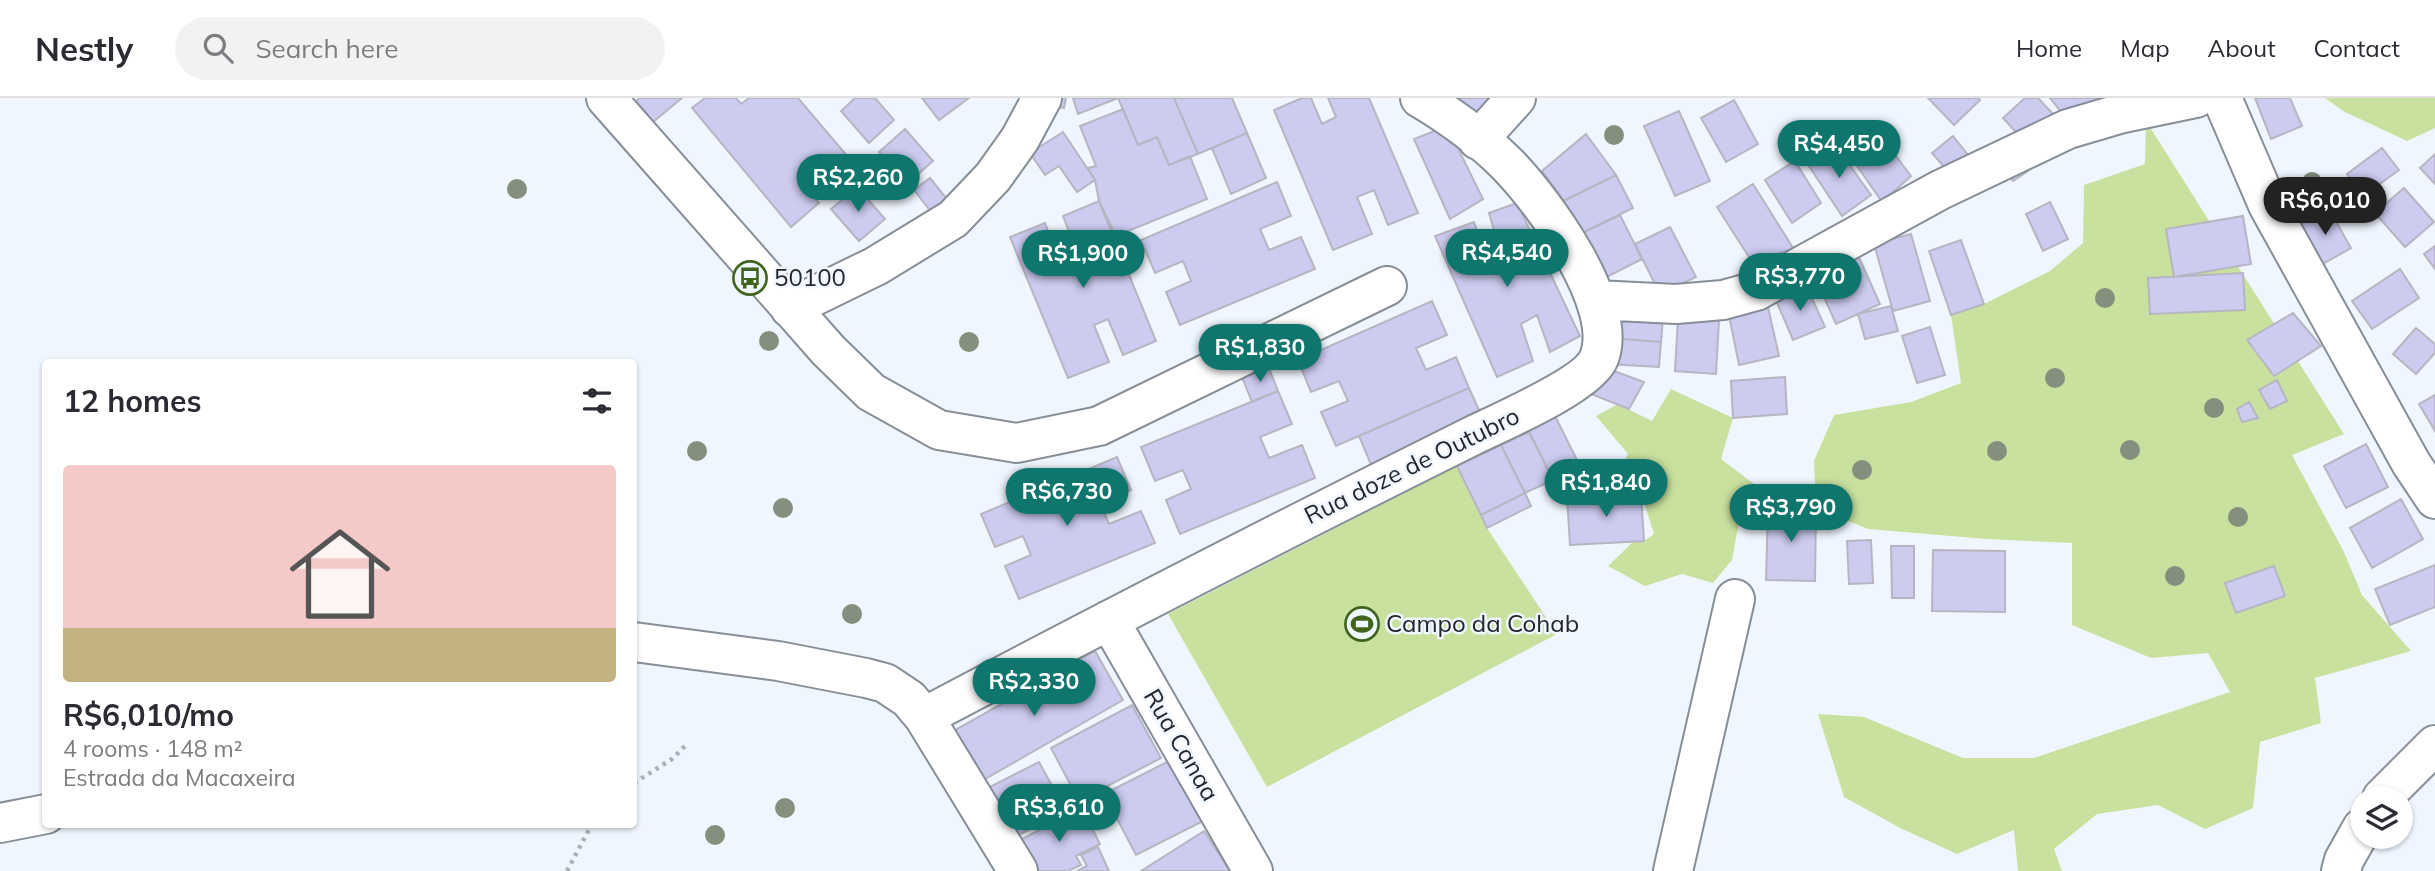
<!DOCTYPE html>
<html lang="en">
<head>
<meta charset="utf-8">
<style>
	:root { --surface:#fff; --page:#f2f2f3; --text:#2b2b33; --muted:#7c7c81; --line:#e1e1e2; --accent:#0f766e }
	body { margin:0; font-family:Mulish,sans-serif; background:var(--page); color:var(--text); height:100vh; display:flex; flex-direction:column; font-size:26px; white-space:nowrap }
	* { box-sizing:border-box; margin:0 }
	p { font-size:23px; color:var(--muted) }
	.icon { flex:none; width:38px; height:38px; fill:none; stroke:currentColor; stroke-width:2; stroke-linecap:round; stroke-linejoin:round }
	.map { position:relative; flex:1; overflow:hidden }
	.panel { position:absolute; left:42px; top:261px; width:595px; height:469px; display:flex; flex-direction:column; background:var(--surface); border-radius:7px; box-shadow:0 2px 5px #0004 }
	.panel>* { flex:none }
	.tools { position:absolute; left:2350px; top:688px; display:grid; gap:14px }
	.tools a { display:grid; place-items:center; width:63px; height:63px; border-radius:50%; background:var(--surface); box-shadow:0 2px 5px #0004; font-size:35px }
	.price { position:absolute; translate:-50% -60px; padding:0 16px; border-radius:24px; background:var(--accent); color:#fff; font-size:23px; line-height:46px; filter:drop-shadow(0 2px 4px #0008) }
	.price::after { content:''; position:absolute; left:50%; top:42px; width:21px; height:16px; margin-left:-10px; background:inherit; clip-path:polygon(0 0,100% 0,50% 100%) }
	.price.active { background:#222; color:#fff }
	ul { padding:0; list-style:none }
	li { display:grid; align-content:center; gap:14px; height:371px; padding:0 21px }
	li span { display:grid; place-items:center; height:217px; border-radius:7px; color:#555 }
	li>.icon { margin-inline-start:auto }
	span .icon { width:126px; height:126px; fill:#fffc; stroke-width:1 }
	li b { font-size:30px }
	h2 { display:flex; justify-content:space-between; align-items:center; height:84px; padding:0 21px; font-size:30px }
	header { display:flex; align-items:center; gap:42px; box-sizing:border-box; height:98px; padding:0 35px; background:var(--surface); border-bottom:2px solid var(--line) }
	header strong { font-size:33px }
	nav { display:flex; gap:38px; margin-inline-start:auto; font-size:24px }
	.search { width:490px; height:63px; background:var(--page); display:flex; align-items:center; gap:18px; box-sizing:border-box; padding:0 24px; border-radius:38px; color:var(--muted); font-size:26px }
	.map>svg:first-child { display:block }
</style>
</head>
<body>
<header>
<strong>Nestly</strong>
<div class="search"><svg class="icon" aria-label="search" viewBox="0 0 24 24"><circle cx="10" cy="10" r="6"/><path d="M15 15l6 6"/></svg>Search here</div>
<nav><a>Home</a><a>Map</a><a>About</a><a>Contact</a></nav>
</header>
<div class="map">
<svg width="2435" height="773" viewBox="0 0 2435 773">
	<rect width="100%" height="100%" fill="#f0f6ff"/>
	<path fill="#c9e19f" d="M2325 0H2435V30L2407 43 2343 13Z
		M2146 23 2344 336 2292 357 2344 454 2362 497 2411 553 2315 580 2321 625 2260 644 2253 710 2205 731 2158 707 2097 716 2054 751 2062 773H2018L2014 732 1957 756 1900 730 1844 699 1818 616 1864 619 1963 660H2034L2230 594 2208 555 2151 560 2072 527V445L1986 441 1868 431 1816 410 1814 363 1834 317 1911 304 1961 285 1951 217 1984 206 2050 173 2083 145 2084 87 2145 66Z
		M1671 291 1733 320 1721 361 1754 386 1740 418 1732 462 1713 485 1682 476 1645 488 1608 468 1633 444 1644 443 1654 436 1641 395 1607 394 1628 356 1596 318 1618 306 1652 323Z
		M1457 368 1487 430 1557 536 1267 689 1168 516Z"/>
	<path fill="#cccbf0" stroke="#b6b5c1" stroke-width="2" d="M640 0H682L653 24 636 3Z
		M705 0H736L741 6 749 0H798L860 73 833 96 811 69 798 80 819 105 791 129 692 10Z
		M855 0H875L894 22 869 45 841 13Z
		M922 0H969L939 22Z
		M1049 0H1066L1064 10 1048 7Z
		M1073 0H1118L1078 16Z
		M1118 0H1174L1198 56 1169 67 1157 39 1138 47Z
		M1174 0H1232L1247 35 1198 56Z
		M1302 0H1311L1322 26 1336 19 1328 0H1369L1418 115 1388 127 1374 92 1357 99 1372 136 1333 152 1274 12Z
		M1458 0H1492L1477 23 1453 7Z
		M1928 0H1979L1980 2 1954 27Z
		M2025 0H2038L2055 18 2026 45 2003 20Z
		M2050 0H2102L2070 25Z
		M2255 0H2290L2302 28 2271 41Z
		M1734 2 1758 46 1726 64 1701 20Z
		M1123 11 1138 47 1157 39 1169 67 1190 58 1207 101 1116 138 1099 103 1095 82 1088 70 1096 68 1080 28Z
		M1679 13 1710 83 1675 98 1644 28Z
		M1873 27 1911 78 1882 104 1844 49Z
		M1447 28 1483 101 1450 121 1414 41Z
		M905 31 933 63 907 86 879 54Z
		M1063 34 1095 82 1077 94 1059 68 1045 77 1030 55Z
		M1247 35 1266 80 1231 96 1212 50Z
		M1586 36 1616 77 1564 103 1542 73Z
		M1953 38 1972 62 1953 79 1932 55Z
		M1836 48 1871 97 1842 118 1807 65Z
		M2382 50 2399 72 2363 98 2347 76Z
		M2435 56V86L2420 70Z
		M2020 61 2028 73 2013 83 2004 72Z
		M1795 63 1821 105 1792 125 1765 82Z
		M1616 77 1633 110 1572 140 1555 107Z
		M930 80 955 111 938 123 914 92Z
		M1277 84 1291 118 1260 131 1269 152 1301 139 1315 171 1180 227 1166 194 1191 183 1183 163 1155 175 1141 142Z
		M1753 86 1795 153 1785 160 1782 154 1756 170 1717 109Z
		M857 89 885 121 859 143 831 111Z
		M2404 90 2434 124 2405 149 2375 115Z
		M1099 103 1156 243 1123 257 1108 221 1094 227 1109 264 1068 280 1010 139 1045 125 1056 154 1074 147 1063 118Z
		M2050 104 2068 141 2043 153 2026 116Z
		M1517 105 1580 238 1550 254 1537 217 1521 226 1533 263 1497 279 1435 138 1474 124 1484 153 1498 147 1489 115Z
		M2329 111 2351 150 2321 167 2298 128Z
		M1620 117 1642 161 1597 184 1574 139Z
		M2243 118 2251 166 2174 179 2166 131Z
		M1670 129 1696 179 1660 196 1635 146Z
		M1911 136 1930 203 1893 213 1874 146Z
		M1961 142 1984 206 1951 217 1929 153Z
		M2435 148V171L2424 156Z
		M1857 155 1880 206 1836 226 1813 175Z
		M2400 171 2419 200 2372 231 2352 203Z
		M2243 175 2245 212 2150 216 2148 180Z
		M1806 187 1825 229 1793 242 1775 200Z
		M1432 203 1447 237 1416 250 1426 272 1456 259 1469 290 1336 348 1321 314 1348 303 1339 283 1311 294 1298 262Z
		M1891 208 1898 233 1865 241 1858 216Z
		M1768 209 1779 258 1739 267 1729 217Z
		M2293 215 2321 248 2274 278 2247 242Z
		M1610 216 1663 219 1661 244 1608 240Z
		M1678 220 1719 222 1716 276 1675 273Z
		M1930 229 1945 277 1917 285 1902 238Z
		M2416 230 2435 246V255L2416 276 2393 256Z
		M1608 240 1661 244 1659 269 1607 266Z
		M1268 268 1278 293 1252 304 1242 279Z
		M1603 269 1644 284 1629 311 1591 296Z
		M1785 279 1787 316 1733 320 1731 283Z
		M2277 282 2287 303 2270 311 2259 292Z
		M1469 290 1483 321 1372 369 1359 338Z
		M1278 293 1292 326 1260 339 1269 360 1302 347 1315 380 1180 436 1166 402 1191 391 1183 372 1155 383 1141 349Z
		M2435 297V333L2419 306Z
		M2249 304 2258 320 2242 324 2237 311Z
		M1551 310 1585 378 1570 386 1564 376 1553 382 1524 323Z
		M1529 334 1553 382 1525 395 1501 347Z
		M2366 346 2388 389 2346 410 2324 368Z
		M1501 347 1525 395 1481 417 1457 368Z
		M1117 359 1131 392 1100 405 1109 426 1141 413 1155 445 1019 501 1005 468 1031 457 1023 438 995 449 981 416Z
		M1525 395 1531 408 1487 430 1481 417Z
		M1641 395 1644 443 1570 447 1567 399Z
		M2401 401 2423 441 2372 470 2350 430Z
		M1768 409 1816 410 1815 483 1766 482Z
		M1871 442 1873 485 1849 486 1847 443Z
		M1891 448H1914V500H1892Z
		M1933 452 2005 453V514L1932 513Z
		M2435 467V509L2390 527 2375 491Z
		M2274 468 2285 498 2236 515 2225 485Z
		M1095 553 1123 602 973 688 945 638Z
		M1132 607 1161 660 1079 703 1051 650Z
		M1173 661 1205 722 1136 757 1104 696Z
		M1039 664 1066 713 1009 742 982 693Z
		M1082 710 1100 746 1076 758 1081 767 1068 773H1031L1016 744Z
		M1204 733 1230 773H1141Z
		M1098 749 1109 773H1077L1087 768 1081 757Z"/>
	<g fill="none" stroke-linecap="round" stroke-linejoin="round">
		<g stroke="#868e97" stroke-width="42">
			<path id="minor" d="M606 0 828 252 871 294 939 332 1017 345 1099 328 1387 188
				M2222 0 2268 107 2411 365 2435 401
				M1478 42 1516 0
				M1596 202 1676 206 1723 202 1756 193 1940 92 2068 31 2119 16 2196 0
				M790 210 876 168 953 121 993 79 1020 41 1042 0
				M1109 522 1253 773
				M634 544 778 563 866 580 885 585 909 601 924 619 1018 773
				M924 619C1106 523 1289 429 1474 337 1501 324 1589 286 1599 260 1620 207 1543 103 1508 67 1482 41 1452 19 1420 0
				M2382 700 2435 647
				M0 725 46 716
				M1673 773 1735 501
				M2341 773 2344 762 2362 730"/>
		</g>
		<path stroke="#acb1b8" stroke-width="4.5" stroke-dasharray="3.5 5" stroke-linecap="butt" d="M634 685 672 661 685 648
			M567 773 592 726"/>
		<use href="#minor" stroke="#fff" stroke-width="38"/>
	</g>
	<g fill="#858f7d">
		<circle cx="1614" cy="37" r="10"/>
		<circle cx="2312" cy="84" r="10"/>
		<circle cx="517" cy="91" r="10"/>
		<circle cx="2105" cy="200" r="10"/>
		<circle cx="769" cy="243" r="10"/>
		<circle cx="969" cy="244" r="10"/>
		<circle cx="2055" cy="280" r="10"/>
		<circle cx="2214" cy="310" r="10"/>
		<circle cx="2130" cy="352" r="10"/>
		<circle cx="697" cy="353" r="10"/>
		<circle cx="1997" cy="353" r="10"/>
		<circle cx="1862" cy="372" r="10"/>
		<circle cx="783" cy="410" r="10"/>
		<circle cx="2238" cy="419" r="10"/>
		<circle cx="2175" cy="478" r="10"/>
		<circle cx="852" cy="516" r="10"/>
		<circle cx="785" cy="710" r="10"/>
		<circle cx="715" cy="737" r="10"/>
	</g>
	<defs>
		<g id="bus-ring" transform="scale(1.75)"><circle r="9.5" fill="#f0f6ff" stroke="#40641d" stroke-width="1.5"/><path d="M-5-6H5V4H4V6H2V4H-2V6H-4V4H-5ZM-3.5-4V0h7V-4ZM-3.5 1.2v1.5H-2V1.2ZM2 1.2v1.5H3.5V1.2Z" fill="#40641d"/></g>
		<g id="stadium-ring" transform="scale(1.75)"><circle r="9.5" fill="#f0f6ff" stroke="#40641d" stroke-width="1.5"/><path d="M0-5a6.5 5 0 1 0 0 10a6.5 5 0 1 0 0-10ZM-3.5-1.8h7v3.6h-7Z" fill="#40641d"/></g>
	</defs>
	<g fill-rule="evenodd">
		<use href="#bus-ring" x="750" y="180"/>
		<use href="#stadium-ring" x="1362" y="526"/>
	</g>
	<g text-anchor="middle" stroke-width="5" stroke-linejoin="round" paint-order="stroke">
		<g font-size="24" fill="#23262a" stroke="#f0f6ff" text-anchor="start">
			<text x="774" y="188">50100</text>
			<text x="1386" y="534">Campo da Cohab</text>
		</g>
		<g font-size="24" fill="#23262a" stroke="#f0f6ff">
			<text transform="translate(1412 368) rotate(-26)" y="8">Rua doze de Outubro</text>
			<text transform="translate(1181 647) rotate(60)" y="8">Rua Canaa</text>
		</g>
	</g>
</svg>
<div class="tools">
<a><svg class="icon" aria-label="layers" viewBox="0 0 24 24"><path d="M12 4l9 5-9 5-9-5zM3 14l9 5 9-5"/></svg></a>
</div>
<b class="price" style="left:1839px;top:82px">R$4,450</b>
<b class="price" style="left:858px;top:116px">R$2,260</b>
<b class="price active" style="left:2325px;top:139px">R$6,010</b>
<b class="price" style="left:1507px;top:191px">R$4,540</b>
<b class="price" style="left:1083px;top:192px">R$1,900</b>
<b class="price" style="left:1800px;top:215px">R$3,770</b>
<b class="price" style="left:1260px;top:286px">R$1,830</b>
<b class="price" style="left:1606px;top:421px">R$1,840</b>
<b class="price" style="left:1067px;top:430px">R$6,730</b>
<b class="price" style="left:1791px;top:446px">R$3,790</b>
<b class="price" style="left:1034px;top:620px">R$2,330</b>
<b class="price" style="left:1059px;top:746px">R$3,610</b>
<section class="panel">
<h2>12 homes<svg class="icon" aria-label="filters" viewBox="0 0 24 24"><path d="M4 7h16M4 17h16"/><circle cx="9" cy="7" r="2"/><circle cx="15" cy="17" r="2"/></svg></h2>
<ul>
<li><span style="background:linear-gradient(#f6c9c9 75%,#c2b280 0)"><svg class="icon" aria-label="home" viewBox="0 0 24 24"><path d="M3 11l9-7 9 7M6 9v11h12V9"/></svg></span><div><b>R$6,010/mo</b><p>4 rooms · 148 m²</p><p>Estrada da Macaxeira</p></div></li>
</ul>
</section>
</div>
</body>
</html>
